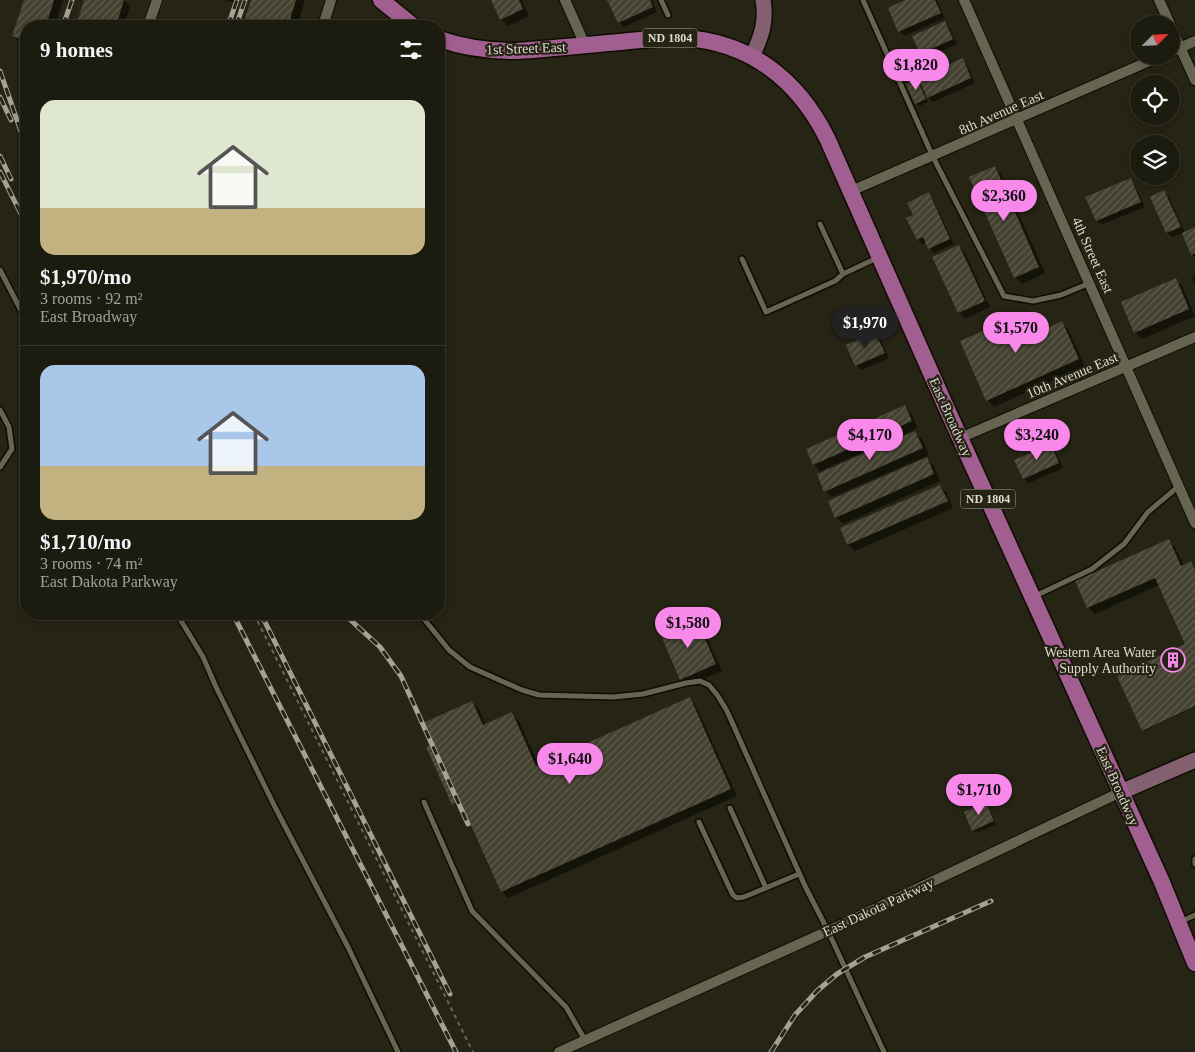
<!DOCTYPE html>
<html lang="en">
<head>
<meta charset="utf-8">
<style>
	:root { --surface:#1c1b0f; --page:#252418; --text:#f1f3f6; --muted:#a0a19e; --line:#3a392f; --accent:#f888ea }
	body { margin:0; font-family:Georgia,serif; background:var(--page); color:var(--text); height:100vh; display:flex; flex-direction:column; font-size:19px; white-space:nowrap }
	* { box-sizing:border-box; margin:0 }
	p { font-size:16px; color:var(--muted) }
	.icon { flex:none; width:28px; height:28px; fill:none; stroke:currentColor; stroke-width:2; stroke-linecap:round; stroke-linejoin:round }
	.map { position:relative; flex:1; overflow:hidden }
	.details { position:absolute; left:20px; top:20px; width:425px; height:600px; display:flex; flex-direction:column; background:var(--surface); border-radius:20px; box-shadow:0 2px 8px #0003,0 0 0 1px var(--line) }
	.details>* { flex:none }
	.needle { width:32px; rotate:66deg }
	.fabs { position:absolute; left:1130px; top:15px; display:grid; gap:10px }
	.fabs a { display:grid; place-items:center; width:50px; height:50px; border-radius:50%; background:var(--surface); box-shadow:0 2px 8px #0003,0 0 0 1px var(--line); font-size:25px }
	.price { position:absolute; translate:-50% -42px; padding:0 11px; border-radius:18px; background:var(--accent); color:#111; font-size:16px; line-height:32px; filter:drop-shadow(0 1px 2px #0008) }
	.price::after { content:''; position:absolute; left:50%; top:30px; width:15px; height:11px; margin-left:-8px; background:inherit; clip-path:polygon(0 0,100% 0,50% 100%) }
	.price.active { background:#222; color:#fff }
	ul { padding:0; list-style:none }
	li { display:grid; align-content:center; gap:10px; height:265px; padding:0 20px }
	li+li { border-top:1px solid var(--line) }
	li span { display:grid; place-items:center; height:155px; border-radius:15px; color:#555 }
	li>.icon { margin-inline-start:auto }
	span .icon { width:90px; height:90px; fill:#fffc; stroke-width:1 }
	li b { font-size:21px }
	h2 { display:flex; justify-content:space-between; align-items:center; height:60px; padding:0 20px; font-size:21px }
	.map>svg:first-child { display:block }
</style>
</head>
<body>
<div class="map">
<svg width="1195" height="1052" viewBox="0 0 1195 1052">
	<defs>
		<pattern id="building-hatch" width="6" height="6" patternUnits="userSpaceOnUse" patternTransform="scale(1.25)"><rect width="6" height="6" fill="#454231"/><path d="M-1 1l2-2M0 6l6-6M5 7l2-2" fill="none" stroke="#5f5d4e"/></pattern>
	</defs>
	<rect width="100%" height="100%" fill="#262414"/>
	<path fill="#0007" d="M25 0H63L55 26H26V44L20 43 14 36Z
		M85 0H124L130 7 124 26H77Z
		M225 0H240L239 4Z
		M252 0H305L297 26H247L245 24Z
		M492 0H522L529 16 508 26 501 19Z
		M609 0H652L657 12 624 27 619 22Z
		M909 0H937L945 18 904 36 899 31Z
		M944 22 949 27 957 44 926 58 921 53Z
		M962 60 967 65 975 83 933 102 924 93 928 102 919 106 916 103 917 81 924 88Z
		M994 168 1001 174 1045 273 1022 284 1015 277Z
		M1130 180 1135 185 1145 207 1101 225 1097 221Z
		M1164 192 1169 197 1185 233 1195 228V257L1192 254 1183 233 1172 237 1168 233 1152 197Z
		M928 194 933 199 954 244 934 253 927 243 922 244 918 240 914 215Z
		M959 246 965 253 990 307 965 319 959 312Z
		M1195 275V285L1192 277Z
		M1176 280 1182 286 1195 316 1142 339 1135 333 1122 303Z
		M1025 314 1032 321 1037 334 1062 322 1068 329 1085 366 994 407 988 400Z
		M875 333 880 338 889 358 861 370 857 365 848 346Z
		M905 407 911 413 918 428 820 471 814 464Z
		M915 433 922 439 929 455 832 497 825 491Z
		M1050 446 1055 450 1063 468 1029 483 1024 479Z
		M927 459 934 466 940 481 843 524 836 517Z
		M940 486 947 493 953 508 855 551 848 544Z
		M1168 540 1175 547 1184 566 1195 571V707L1144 731 1143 730 1187 645 1159 585 1095 614 1088 607Z
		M695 619 702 626 722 671 688 686 681 679Z
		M690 699 696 706 737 796 508 898 502 891 462 802 454 805 453 804 436 744 472 702 479 709 486 726 512 714 519 721 539 766Z
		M986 804 989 807 996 824 976 833 973 830Z"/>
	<path fill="url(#building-hatch)" d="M24 0H54L46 26H26V41L12 36Z
		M84 0H124L116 26H76Z
		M251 0H296L288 26H249L243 25Z
		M491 0H519L523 9 500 20Z
		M607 0H650L653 7 618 23Z
		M905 0H935L941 13 898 32 888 8Z
		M945 21 953 39 920 54 912 36Z
		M963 58 971 78 927 98 918 78Z
		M917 79 926 99 915 104 906 84Z
		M995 166 1039 267 1014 278 969 177Z
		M1131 178 1141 202 1096 221 1085 197Z
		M1164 190 1181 227 1166 233 1150 197Z
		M929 192 950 239 928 249 923 237 917 240 906 218 913 215 907 203Z
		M1195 227V253L1191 255 1182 233Z
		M959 245 985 301 958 313 932 257Z
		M1176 278 1189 309 1134 333 1121 302Z
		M1025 313 1035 334 1062 321 1079 359 986 401 960 341Z
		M875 332 885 353 855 366 846 345Z
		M905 405 912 421 813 465 806 449Z
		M915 431 923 448 824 492 817 474Z
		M1051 444 1059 463 1023 479 1014 460Z
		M927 457 934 474 835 518 828 501Z
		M940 485 948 501 847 545 840 528Z
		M1169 539 1181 566 1191 561 1195 570V706L1142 731 1117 676 1185 644 1155 578 1087 608 1075 581Z
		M696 618 716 664 680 680 660 633Z
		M690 697 731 789 501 892 460 801 452 805 426 747 434 744 425 722 472 701 483 725 512 712 536 766Z
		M986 802 994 821 972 831 964 812Z"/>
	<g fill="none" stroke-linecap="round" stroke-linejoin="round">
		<g stroke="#0f0d01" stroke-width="8">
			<path id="lane" d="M661 0 668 15
				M863 0 933 157 1004 296 1033 301 1061 295 1090 283
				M820 224 843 274
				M742 259 766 312 835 281 843 274 877 258
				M0 270 26 320
				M0 410 9 427 12 449 0 467
				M1035 596 1092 569 1124 544 1148 512 1179 486
				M177 614 203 657 216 687 276 809 348 947 398 1052
				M420 614 449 650 470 667 522 690 539 695 613 697 643 694 686 683 700 681 709 685 718 696 727 711 805 886 828 931 884 1052
				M424 802 472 911 566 1007 585 1040
				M730 808 766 888
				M699 822 729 887 733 895 737 898 744 897 799 874
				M1195 859V864
				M1180 922 1195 915"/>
		</g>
		<g stroke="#0f0d01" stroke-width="12">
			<path id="street" d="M565 0 585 45
				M964 0 1195 523
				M1159 0 1170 24
				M148 26 157 0
				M323 26 331 0
				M1171 27 1195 80
				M1171 52 1195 41
				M851 191 1161 56
				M960 438 1195 337
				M559 1052 828 931 1121 792"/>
		</g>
		<g stroke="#0f0d01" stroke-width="18">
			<path id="secondary" d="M752 57C761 37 767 22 763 0
				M1121 792 1195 760"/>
		</g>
		<g stroke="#0f0d01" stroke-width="19">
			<path id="primary" d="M381 0 413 26
				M439 39C465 48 489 51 516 51 547 49 577 46 608 43 633 41 658 37 684 38 750 42 798 80 827 138L946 407 1161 880 1195 963"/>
		</g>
		<path stroke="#696759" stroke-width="2" stroke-dasharray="4 4" stroke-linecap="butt" d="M254 614 473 1052"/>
		<use href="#lane" stroke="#676452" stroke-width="5"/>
		<use href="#street" stroke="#676452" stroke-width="10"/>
		<use href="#secondary" stroke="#846171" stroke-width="15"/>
		<use href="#primary" stroke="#a05f90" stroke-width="16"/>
		<g stroke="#a4a296" stroke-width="5">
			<path id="rail" d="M63 26 72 0
				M228 26 237 0
				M236 26 245 0
				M0 71 26 146
				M0 97 11 120
				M0 156 11 179
				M0 172 26 224
				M233 614 456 1052
				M261 614 450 994
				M344 614 380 647 401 676 468 824
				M771 1052 795 1015 817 991 837 974 865 957 991 901"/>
		</g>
		<use href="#rail" stroke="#262414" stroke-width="3" stroke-dasharray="9" stroke-linecap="butt"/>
	</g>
	<defs>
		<g id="building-ring" transform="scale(1.25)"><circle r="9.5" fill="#262414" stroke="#f888ea" stroke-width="1.5"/><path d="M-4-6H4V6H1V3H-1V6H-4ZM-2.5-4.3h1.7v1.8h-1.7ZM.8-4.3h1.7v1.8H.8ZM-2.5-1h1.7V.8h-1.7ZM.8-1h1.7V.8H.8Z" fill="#f888ea"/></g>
	</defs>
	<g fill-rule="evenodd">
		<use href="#building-ring" x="1173" y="660"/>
	</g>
	<g text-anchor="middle" stroke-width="4.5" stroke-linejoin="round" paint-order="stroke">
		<g fill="#262414" stroke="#a6a498" stroke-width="1">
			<rect x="642.5" y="28.5" width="55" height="19" rx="4"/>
			<rect x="960.5" y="489.5" width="55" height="19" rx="4"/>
		</g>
		<g font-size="12" font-weight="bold" fill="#dddbd1">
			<text x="670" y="42">ND 1804</text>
			<text x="988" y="503">ND 1804</text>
		</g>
		<g font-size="14" fill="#dddbd1" stroke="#262414">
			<text transform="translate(526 48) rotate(-2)" y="5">1st Street East</text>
			<text transform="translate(1001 112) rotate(-24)" y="5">8th Avenue East</text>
			<text transform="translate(1093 255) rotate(66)" y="5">4th Street East</text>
			<text transform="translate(1072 375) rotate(-23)" y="5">10th Avenue East</text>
			<text transform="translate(951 417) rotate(66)" y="5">East Broadway</text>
			<text transform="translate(1118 786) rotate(66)" y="5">East Broadway</text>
			<text transform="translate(878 907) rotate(-25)" y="5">East Dakota Parkway</text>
		</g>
		<g font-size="14" fill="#dddbd1" stroke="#262414" text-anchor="end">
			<text x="1156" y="657">Western Area Water<tspan x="1156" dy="16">Supply Authority</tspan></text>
		</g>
	</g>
</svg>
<div class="fabs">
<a><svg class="needle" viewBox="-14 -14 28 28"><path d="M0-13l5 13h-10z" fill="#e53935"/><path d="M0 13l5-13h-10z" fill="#a0a19e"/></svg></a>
<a><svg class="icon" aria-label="locate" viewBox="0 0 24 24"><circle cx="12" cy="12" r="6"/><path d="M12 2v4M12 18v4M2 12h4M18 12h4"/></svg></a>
<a><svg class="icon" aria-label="layers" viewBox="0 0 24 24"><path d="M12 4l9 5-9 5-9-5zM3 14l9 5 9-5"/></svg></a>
</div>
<b class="price" style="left:916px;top:91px">$1,820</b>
<b class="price" style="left:1004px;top:222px">$2,360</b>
<b class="price active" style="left:865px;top:349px">$1,970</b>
<b class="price" style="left:1016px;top:354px">$1,570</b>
<b class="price" style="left:870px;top:461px">$4,170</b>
<b class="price" style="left:1037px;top:461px">$3,240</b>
<b class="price" style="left:688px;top:649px">$1,580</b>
<b class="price" style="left:570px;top:785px">$1,640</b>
<b class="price" style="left:979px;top:816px">$1,710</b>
<section class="details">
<h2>9 homes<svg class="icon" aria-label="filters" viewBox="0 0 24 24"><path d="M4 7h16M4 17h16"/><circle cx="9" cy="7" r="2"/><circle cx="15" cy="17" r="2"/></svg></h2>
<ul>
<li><span style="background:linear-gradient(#dfe7d0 70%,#c2b280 0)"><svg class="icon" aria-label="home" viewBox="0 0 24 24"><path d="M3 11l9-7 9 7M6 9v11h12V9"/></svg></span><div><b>$1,970/mo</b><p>3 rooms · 92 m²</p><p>East Broadway</p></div></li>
<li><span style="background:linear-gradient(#a9c7e8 65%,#c2b280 0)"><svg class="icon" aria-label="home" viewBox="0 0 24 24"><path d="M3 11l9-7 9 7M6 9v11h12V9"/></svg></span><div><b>$1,710/mo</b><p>3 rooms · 74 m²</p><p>East Dakota Parkway</p></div></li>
</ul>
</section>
</div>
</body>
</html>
